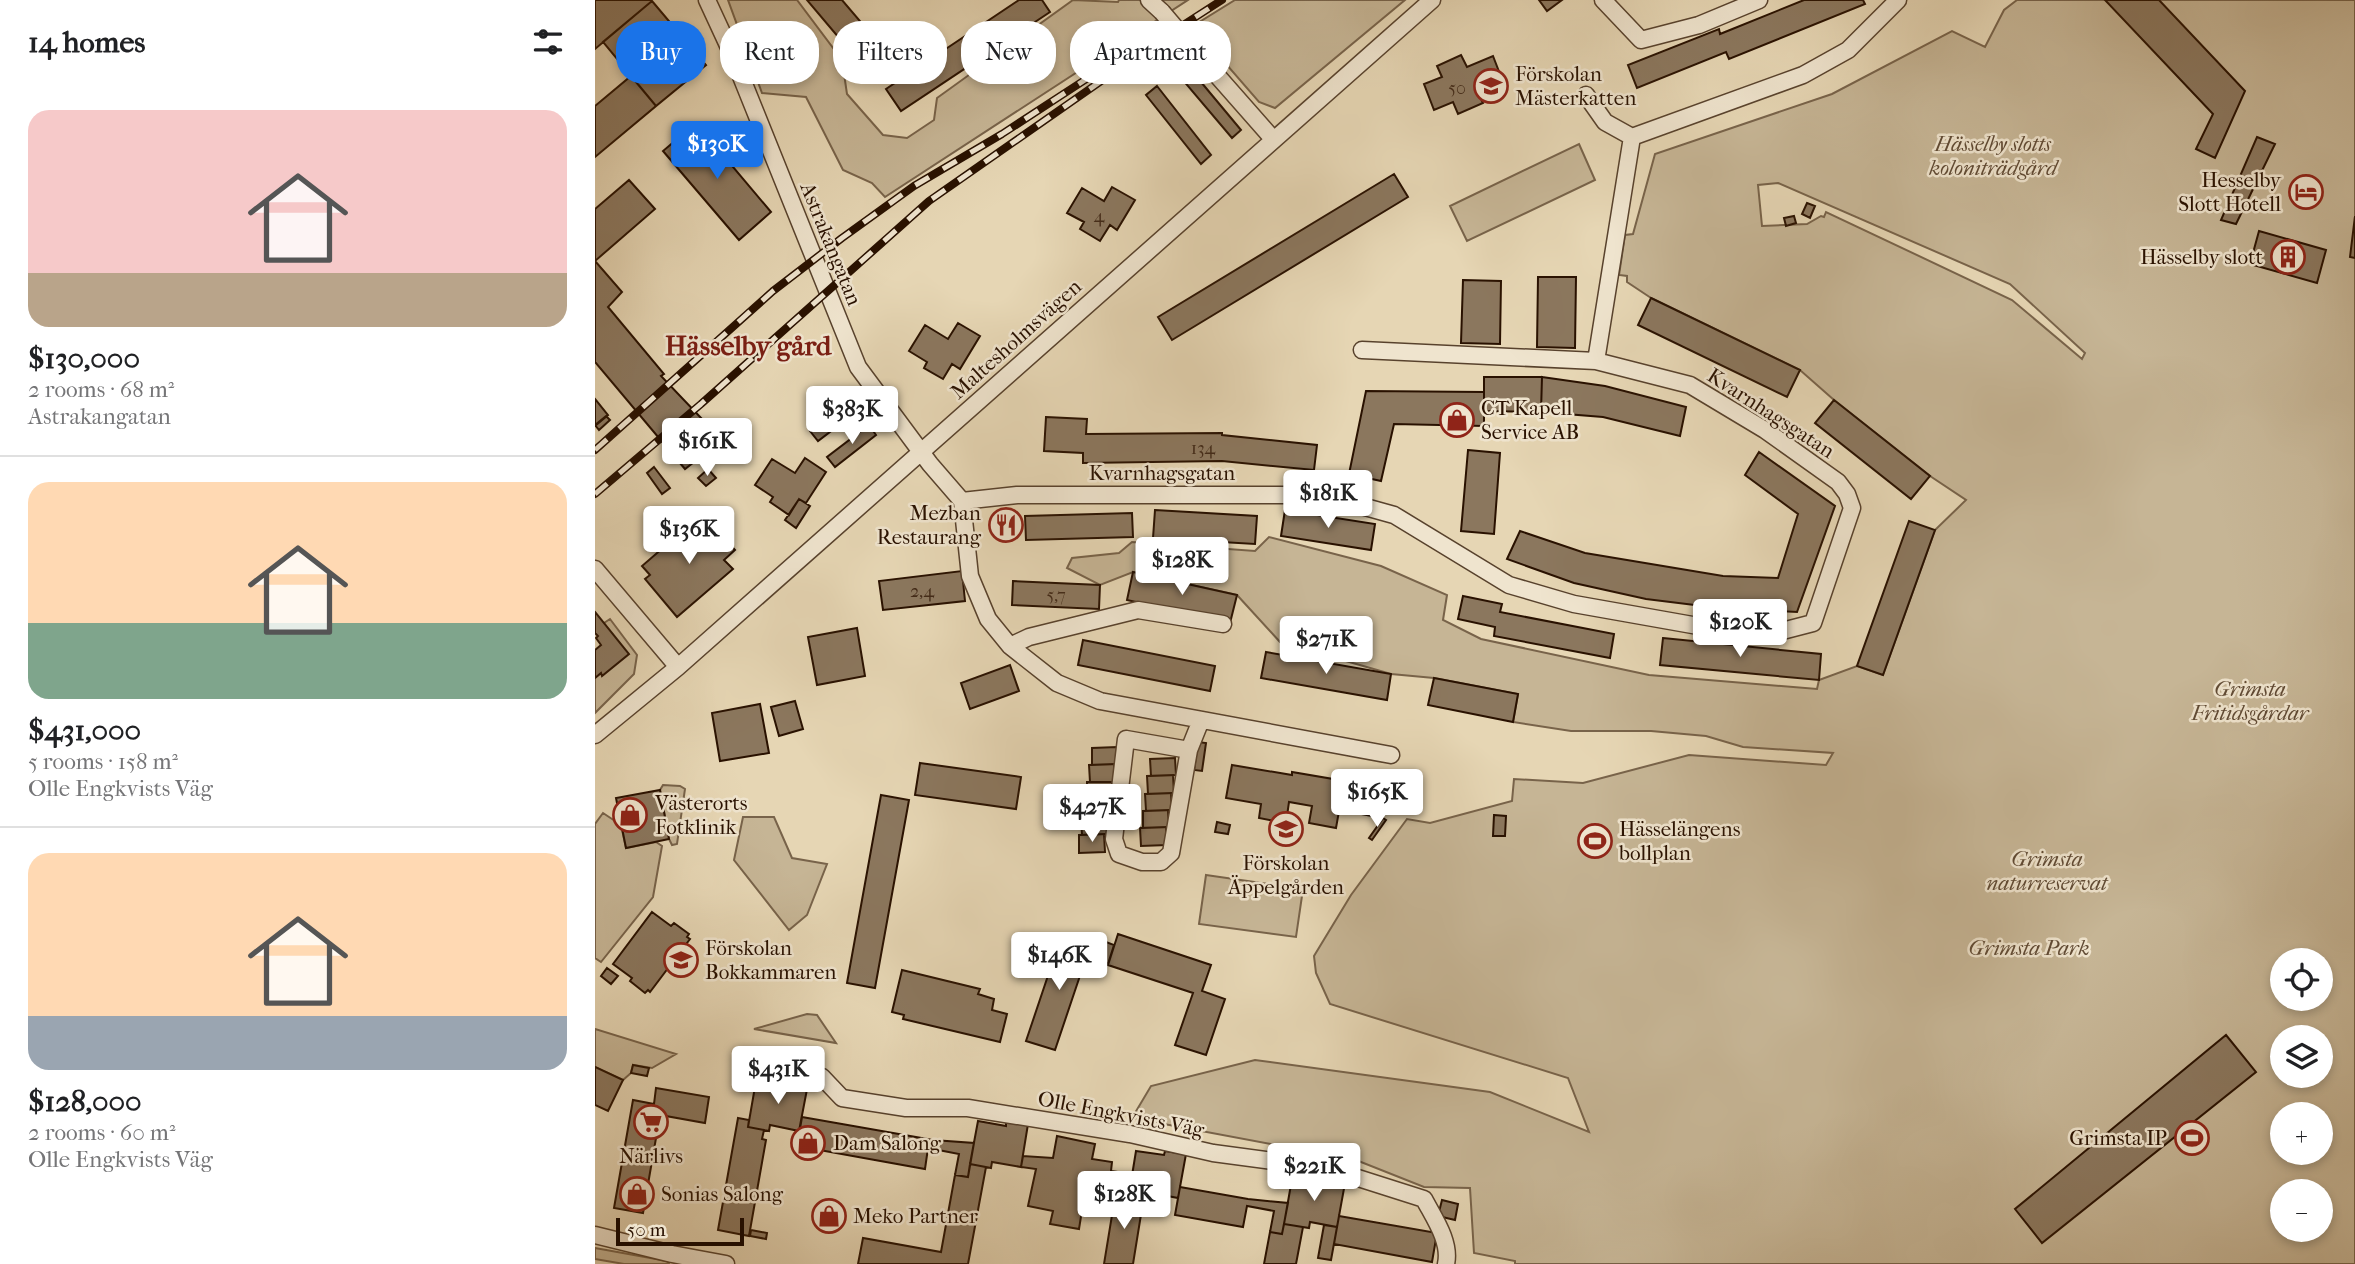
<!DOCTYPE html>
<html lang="en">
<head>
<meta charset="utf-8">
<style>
	:root { --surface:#fff; --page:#f2f2f2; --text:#202124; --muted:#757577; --line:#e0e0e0; --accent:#1a73e8 }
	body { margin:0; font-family:"IM FELL French Canon",serif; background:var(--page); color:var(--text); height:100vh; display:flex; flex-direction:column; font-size:26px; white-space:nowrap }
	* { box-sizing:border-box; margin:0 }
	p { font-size:23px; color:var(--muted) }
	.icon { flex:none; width:38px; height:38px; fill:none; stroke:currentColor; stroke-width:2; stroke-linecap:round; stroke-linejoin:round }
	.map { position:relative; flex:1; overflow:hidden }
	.drawer { display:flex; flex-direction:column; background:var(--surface); width:595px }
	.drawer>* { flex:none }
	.guide { position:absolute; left:21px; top:21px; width:665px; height:63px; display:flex; gap:14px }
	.tools { position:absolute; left:1675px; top:948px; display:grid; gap:14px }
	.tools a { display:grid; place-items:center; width:63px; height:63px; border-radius:50%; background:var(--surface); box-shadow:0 4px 10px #0003; font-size:35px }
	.scale { position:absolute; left:21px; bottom:18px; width:128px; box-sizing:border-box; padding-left:7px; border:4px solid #291100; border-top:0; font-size:19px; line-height:24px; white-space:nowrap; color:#291100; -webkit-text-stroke:5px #efe4ce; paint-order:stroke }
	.price { position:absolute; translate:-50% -60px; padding:0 16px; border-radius:7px; background:#fff; color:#222; font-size:23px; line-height:46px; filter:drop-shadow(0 2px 4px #0008) }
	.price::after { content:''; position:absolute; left:50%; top:42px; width:21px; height:16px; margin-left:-10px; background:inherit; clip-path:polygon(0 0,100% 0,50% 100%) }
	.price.selected { background:var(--accent); color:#fff }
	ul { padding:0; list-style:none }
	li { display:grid; align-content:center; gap:14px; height:371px; padding:0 28px }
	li+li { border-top:2px solid var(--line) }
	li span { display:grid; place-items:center; height:217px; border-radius:21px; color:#555 }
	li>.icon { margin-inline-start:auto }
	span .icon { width:126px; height:126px; fill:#fffc; stroke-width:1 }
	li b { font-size:30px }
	h2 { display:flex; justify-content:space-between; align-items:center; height:84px; padding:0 28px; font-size:30px }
	.chip { padding:0 24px; border-radius:28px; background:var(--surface); box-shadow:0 4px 10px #0003; font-size:24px; line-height:63px }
	.chip.selected { background:var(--accent); color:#fff }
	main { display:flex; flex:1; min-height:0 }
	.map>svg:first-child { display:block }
</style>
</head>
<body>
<main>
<section class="drawer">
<h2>14 homes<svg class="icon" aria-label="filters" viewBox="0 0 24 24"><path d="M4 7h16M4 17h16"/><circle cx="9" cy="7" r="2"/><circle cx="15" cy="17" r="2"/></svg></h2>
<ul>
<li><span style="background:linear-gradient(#f6c9c9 75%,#b9a48a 0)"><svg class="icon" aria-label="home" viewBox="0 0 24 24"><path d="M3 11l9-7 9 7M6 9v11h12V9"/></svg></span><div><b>$130,000</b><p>2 rooms · 68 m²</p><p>Astrakangatan</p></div></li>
<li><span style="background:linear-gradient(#ffd9b3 65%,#7fa58c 0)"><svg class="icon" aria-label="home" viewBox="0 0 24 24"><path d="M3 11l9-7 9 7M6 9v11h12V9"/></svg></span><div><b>$431,000</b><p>5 rooms · 158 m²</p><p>Olle Engkvists Väg</p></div></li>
<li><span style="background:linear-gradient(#ffd9b3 75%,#9aa5b1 0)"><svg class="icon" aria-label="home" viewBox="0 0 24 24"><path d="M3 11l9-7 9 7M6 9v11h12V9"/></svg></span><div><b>$128,000</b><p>2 rooms · 60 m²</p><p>Olle Engkvists Väg</p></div></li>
</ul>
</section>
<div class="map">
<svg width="1760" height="1264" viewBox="0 0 1760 1264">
	<rect width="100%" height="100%" fill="#e6d6b4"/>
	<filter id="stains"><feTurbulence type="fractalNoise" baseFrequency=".00286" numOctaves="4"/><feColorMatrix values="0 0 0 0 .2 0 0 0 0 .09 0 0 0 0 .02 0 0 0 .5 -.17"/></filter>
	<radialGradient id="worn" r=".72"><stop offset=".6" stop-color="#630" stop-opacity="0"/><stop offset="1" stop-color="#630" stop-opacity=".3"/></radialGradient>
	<path fill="#c6b595" stroke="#78634a" stroke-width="2" fill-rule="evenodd" d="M133 0H202L247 60 252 94 288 135 312 138 339 120 342 98 478 0 523 2 524 0H593L290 197 277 183 248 170 211 97 167 93Z
		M640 0H810L680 108 664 102 598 26Z
		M1422 0H1760V1264H920V1261L879 1253 875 1188 829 1187 761 1160 537 1118 556 1086 660 1060 895 1092 994 1132 973 1078 735 1004 721 973 719 956 756 895 812 819 835 823 917 801 919 779 988 783 1094 755 1231 765 1238 753 1148 747 1111 736 1056 731H976L918 722 923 694 839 678 796 674 685 642 642 595 538 572 505 585 472 568 477 558 524 553 537 542 660 551 674 537 786 566 852 595 848 620 886 639 1054 675 1222 689 1224 680 1262 666 1288 675 1340 530 1371 500 1335 476 1239 400 1205 370 1056 298 1032 282V276L1024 275 1030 235 1038 234 1060 154 1237 94 1357 31 1390 47 1409 10ZM1183 183 1415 284 1490 353 1487 359 1417 300 1231 212 1229 217 1226 216 1212 224 1167 226 1163 185ZM1687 961H1726V999H1687ZM1687 1038H1726V1076H1687ZM1687 1115H1726V1153H1687ZM1687 1192H1726V1230H1687Z
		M984 144 1000 180 872 241 855 206Z
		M15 619 42 655 39 674 0 713V678L6 673 7 675 9 623Z
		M68 785 85 786 90 789 82 844 77 845 74 839 65 790Z
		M8 813 26 825 31 848 61 842 67 846 58 897 6 962 0 958V824Z
		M148 817H179L197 858 232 864 212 915 194 930 139 860Z
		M611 875 708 889 701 937 604 924Z
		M212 1014 222 1015 241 1043 159 1029Z
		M0 1029 81 1054 57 1068 38 1065 36 1073 28 1080 0 1067Z
		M0 1248 72 1261 74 1264H29L0 1259Z"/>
	<path fill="#8b775e" stroke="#291100" stroke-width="2" d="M0 0H56L57 1 0 49Z
		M212 0H247L282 41 261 58Z
		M424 0H447L455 12 306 111 291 89Z
		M944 0H967L952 11Z
		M1209 0H1268L1270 4 1134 59 1131 52 1042 88 1033 65 1124 29 1125 34Z
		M1510 0H1564L1650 91 1620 158 1601 149 1618 114Z
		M57 1 111 65 61 106 8 42Z
		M866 55 872 67 898 56 908 82 883 92 888 103 863 114 858 102 839 110 829 84 847 77 842 66Z
		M591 64 646 130 637 138 581 72Z
		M36 76 61 106 0 157V106Z
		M562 86 616 155 606 164 551 95Z
		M101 123 176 212 144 240 68 151Z
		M1662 137 1680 144 1641 224 1626 220Z
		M799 174 813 197 577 340 563 317Z
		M34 180 60 209 0 261V209Z
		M517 187 540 200 522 230 515 225 505 241 485 229 489 222 472 213 487 188 509 201Z
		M1212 203 1220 206 1215 218 1207 214Z
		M1199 216 1201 223 1191 226 1189 218Z
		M1760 216V258L1755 257Z
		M1664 231 1731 250 1722 283 1655 264Z
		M0 261 27 292 13 307 69 374 66 376 127 440 90 469 0 362Z
		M943 277H981L980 348 942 347Z
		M868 280 906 281 905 344 866 343Z
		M1056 298 1205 370 1192 397 1043 325Z
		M363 323 385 336 365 369 357 364 348 379 329 368 332 362 314 351 330 325 353 339Z
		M889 377H947L946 412 889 411Z
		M947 377 1010 386 1091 407 1085 436 1008 417 946 412Z
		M771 391 889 392V426L799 424 786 481 754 474Z
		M0 399 13 415 0 426Z
		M257 399 265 409 223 441 215 431Z
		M1239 400 1335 476 1316 499 1220 423Z
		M11 416 15 420 4 430 0 425Z
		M451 417 492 419 491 434 627 433V435L722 445 719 470 627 461 488 463V453L449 451Z
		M274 425 281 435 240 467 232 457Z
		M873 450 905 453 899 534 866 531Z
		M1164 452 1240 506 1202 612 1124 608 1051 599 979 583 912 559 925 531 990 553 1128 576 1183 578 1203 514 1150 475Z
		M210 458 231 472 211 503 204 499 194 515 175 502 178 497 160 485 177 459 200 473Z
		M59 467 75 488 67 494 52 473Z
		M113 469 121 478 111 486 103 478Z
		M204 499 215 506 201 528 190 520Z
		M560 510 662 516 660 544 558 538Z
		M690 510 780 524 776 550 686 536Z
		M537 513 538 537 431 540 430 516Z
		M1314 521 1340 530 1288 675 1262 666Z
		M98 522 105 530 115 522 140 550 129 560 138 569 82 617 50 579 55 575 47 566Z
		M367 571 370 601 288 610 284 581Z
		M538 572 642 595 635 623 532 600Z
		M418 581 505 585 504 609 417 605Z
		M868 596 907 604 905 612 1019 634 1015 658 899 636 900 627 863 619Z
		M0 612 34 654 7 676 6 673 0 678V650L6 645 1 638 3 636 0 633Z
		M262 628 270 676 222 685 213 637Z
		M1068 638 1226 654 1224 680 1065 665Z
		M488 640 620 666 615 691 483 665Z
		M671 652 796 674 792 700 666 678Z
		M415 665 424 691 375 709 366 683Z
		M839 678 923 694 918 722 833 705Z
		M200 701 208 729 184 736 176 707Z
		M165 704 174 753 125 761 117 713Z
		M603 742 611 743 607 771 599 770Z
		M522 747V764L497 765V748Z
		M580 758 581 775 556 776 555 759Z
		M325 763 426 777 421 809 320 795Z
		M519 764 520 782H495L494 765Z
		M637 765 697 775V772L756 782 757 779 782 783 777 816 766 814V811L752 809V812L744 811 741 828 714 823 717 806 694 802 691 823 664 818 666 804 631 798Z
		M578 775 579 793 553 794 552 776Z
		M492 782H517V799L492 800Z
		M65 790 74 839 31 848 21 798Z
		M576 793 577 810 551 811 550 794Z
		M286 795 314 800 280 988 252 983Z
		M514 799 515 817H490L489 800Z
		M573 810 574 827 548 828V811Z
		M899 815 911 816 910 836H898Z
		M512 816V834L487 835 486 818Z
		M788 818 791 820 777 840 774 838Z
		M622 822 635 825 633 834 620 832Z
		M571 827 572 845 546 846 545 828Z
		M509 834 510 852 484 853V835Z
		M57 912 76 926 79 923 94 934 92 937 95 939 55 992 53 990 50 993 35 981 37 978 18 964Z
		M467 934 496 943 460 1050 431 1041Z
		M523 934 616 965 607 991 630 999 611 1055 580 1045 598 993 513 965Z
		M498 937 519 945 513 964 491 956Z
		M12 968 23 976 16 984 6 976Z
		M307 970 385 989 383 994 399 999 397 1010 412 1014 405 1042 308 1019 309 1015 297 1012Z
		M1631 1035 1661 1072 1447 1243 1420 1209Z
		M38 1065 54 1068 52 1076 36 1073Z
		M0 1067 28 1080 13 1111 0 1105Z
		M191 1080 213 1084 204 1131 175 1125 174 1131 153 1127 161 1081 190 1086Z
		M61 1088 114 1097 110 1123 65 1115 48 1213 19 1208 38 1100 59 1104Z
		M207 1117 338 1140 379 1143 373 1177 360 1175 364 1154 333 1148 330 1169 202 1146Z
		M143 1118 154 1120 153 1127 169 1130 167 1139 171 1140 154 1236 123 1230Z
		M383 1121 411 1126V1121L433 1124 426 1167 397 1162 396 1168 375 1164Z
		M462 1136 500 1144 497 1159 517 1162 516 1171 537 1174 532 1205 489 1198 484 1229 455 1224 458 1211 433 1206 441 1169 426 1167 428 1156 458 1158Z
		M541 1151 569 1155 570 1151 591 1154 583 1198 557 1193V1197L534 1194Z
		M375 1164 391 1167 373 1264H263L268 1238 346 1252 360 1175 373 1177Z
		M697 1179 727 1184V1179L750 1183 742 1227 715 1222 714 1228 689 1224Z
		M585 1187 653 1199 693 1203 687 1234 675 1232 679 1211 652 1206 648 1227 580 1215Z
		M534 1194 549 1196 538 1264H509L519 1203 532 1205Z
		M847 1200 863 1204 860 1220 843 1216Z
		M744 1216 842 1233 837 1262 739 1244Z
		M689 1224 708 1227 701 1264H669L675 1232 687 1234Z
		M729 1225 742 1227 736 1260 723 1258Z
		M156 1230 172 1233 171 1239 155 1236Z"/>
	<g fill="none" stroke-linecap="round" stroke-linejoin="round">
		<g stroke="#58422d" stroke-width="19">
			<path id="street" d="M112 0 137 54 263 367 335 464 367 501 422 495H727L799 515 914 585 979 604 1120 629 1191 630 1218 623 1257 508 1252 494 1243 482 1170 430 1095 385 1001 361 1037 137 1208 75 1253 50 1303 0
				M554 0 567 12
				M1008 0 1046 40 1104 25 1164 0
				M590 39 678 139
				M991 95 1010 122 1037 137
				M767 350 1001 361
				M367 501 375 576 393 619 415 646 462 683 505 701 796 755
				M0 569 83 667
				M415 646 434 637 543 610 628 624
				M0 735 83 667 837 0
				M594 750 576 853 566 862H547L524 854 519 839 531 739 594 750 606 720
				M159 1067 227 1077 247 1098 311 1108H373L535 1134 618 1153 685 1162 763 1178 829 1199C839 1218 856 1242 851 1264
				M0 1235 77 1254 131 1264"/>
		</g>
		<use href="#street" stroke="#efe4ce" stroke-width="16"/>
		<g stroke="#291100" stroke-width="8">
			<path id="rail" d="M0 450 178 291 247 238 319 186 407 134 499 74
				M0 494 106 404 334 201 565 40 627 0"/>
		</g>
		<use href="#rail" stroke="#efe4ce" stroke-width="5" stroke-dasharray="16" stroke-linecap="butt"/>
		<g stroke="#58422d" stroke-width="19" stroke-linecap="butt">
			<path id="street-bridge" d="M567 12 590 39"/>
		</g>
		<use href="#street-bridge" stroke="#efe4ce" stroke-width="16"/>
	</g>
	<defs>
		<g id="school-ring" transform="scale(1.75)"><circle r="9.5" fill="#efe4ce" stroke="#8f2418" stroke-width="1.5"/><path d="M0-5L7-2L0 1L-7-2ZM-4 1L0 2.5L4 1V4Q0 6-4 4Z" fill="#8f2418"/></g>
		<g id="hotel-ring" transform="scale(1.75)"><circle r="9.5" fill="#efe4ce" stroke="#8f2418" stroke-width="1.5"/><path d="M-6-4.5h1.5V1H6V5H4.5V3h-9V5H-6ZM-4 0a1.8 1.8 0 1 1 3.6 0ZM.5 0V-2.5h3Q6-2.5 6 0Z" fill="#8f2418"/></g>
		<g id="building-ring" transform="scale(1.75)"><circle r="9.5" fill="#efe4ce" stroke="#8f2418" stroke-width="1.5"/><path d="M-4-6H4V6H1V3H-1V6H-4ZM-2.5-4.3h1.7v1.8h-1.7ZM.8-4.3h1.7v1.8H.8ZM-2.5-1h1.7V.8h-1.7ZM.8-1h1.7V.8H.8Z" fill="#8f2418"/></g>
		<g id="shop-ring" transform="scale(1.75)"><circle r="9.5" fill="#efe4ce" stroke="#8f2418" stroke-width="1.5"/><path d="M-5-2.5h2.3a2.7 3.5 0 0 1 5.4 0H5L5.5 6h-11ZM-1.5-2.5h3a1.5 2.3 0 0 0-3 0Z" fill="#8f2418"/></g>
		<g id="restaurant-ring" transform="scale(1.75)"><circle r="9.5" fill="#efe4ce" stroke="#8f2418" stroke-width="1.5"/><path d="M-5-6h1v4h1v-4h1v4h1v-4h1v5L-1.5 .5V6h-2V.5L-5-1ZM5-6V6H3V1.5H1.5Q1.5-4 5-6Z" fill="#8f2418"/></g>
		<g id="stadium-ring" transform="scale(1.75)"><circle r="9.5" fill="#efe4ce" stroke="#8f2418" stroke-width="1.5"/><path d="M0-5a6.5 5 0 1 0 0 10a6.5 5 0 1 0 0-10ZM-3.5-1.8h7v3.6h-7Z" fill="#8f2418"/></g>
		<g id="supermarket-ring" transform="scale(1.75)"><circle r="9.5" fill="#efe4ce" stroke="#8f2418" stroke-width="1.5"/><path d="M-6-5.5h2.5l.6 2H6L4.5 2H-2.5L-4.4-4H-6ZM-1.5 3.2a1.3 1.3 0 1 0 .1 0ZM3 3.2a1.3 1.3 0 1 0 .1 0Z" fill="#8f2418"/></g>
	</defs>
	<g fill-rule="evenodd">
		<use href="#school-ring" x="896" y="86"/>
		<use href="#hotel-ring" x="1711" y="192"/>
		<use href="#building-ring" x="1693" y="257"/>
		<use href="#shop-ring" x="862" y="420"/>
		<use href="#restaurant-ring" x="411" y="525"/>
		<use href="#shop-ring" x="35" y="815"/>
		<use href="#school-ring" x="691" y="829"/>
		<use href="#stadium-ring" x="1000" y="841"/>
		<use href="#school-ring" x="86" y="960"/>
		<use href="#supermarket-ring" x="56" y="1122"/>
		<use href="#stadium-ring" x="1597" y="1138"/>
		<use href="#shop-ring" x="213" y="1143"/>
		<use href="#shop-ring" x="42" y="1194"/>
		<use href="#shop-ring" x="234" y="1216"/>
	</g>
	<g text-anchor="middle" stroke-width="5" stroke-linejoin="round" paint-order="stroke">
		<g font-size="18" fill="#422a18">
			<text x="862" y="94">50</text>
			<text x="504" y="222">4</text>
			<text x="608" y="454">134</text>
			<text x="327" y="597">2,4</text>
			<text x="461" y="601">5,7</text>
		</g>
		<g font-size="21" fill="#291100" stroke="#efe4ce" text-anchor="start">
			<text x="920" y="81">Förskolan<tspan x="920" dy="24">Mästerkatten</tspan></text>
			<text x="1686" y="187" text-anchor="end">Hesselby<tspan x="1686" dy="24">Slott Hotell</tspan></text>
			<text x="1668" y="264" text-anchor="end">Hässelby slott</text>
			<text x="886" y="415">CT Kapell<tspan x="886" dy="24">Service AB</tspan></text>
			<text x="386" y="520" text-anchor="end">Mezban<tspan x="386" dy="24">Restaurang</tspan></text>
			<text x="60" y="810">Västerorts<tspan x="60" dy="24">Fotklinik</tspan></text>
			<text x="1024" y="836">Hässelängens<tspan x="1024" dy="24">bollplan</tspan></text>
			<text x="691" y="870" text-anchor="middle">Förskolan<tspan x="691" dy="24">Äppelgården</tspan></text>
			<text x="110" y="955">Förskolan<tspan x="110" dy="24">Bokkammaren</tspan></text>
			<text x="1572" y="1145" text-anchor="end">Grimsta IP</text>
			<text x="238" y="1150">Dam Salong</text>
			<text x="56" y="1163" text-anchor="middle">Närlivs</text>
			<text x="66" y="1201">Sonias Salong</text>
			<text x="258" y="1223">Meko Partner</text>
		</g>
		<g font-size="21" font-style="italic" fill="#604a34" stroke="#efe4ce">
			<text x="1398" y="151">Hässelby slotts<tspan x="1398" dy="24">koloniträdgård</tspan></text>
			<text x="1655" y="696">Grimsta<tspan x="1655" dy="24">Fritidsgårdar</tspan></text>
			<text x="1452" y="866">Grimsta<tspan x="1452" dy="24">naturreservat</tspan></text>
			<text x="1434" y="955">Grimsta Park</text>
		</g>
		<g font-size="21" fill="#291100" stroke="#efe4ce">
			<text transform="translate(236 244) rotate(68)" y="7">Astrakangatan</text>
			<text transform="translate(421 339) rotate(-42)" y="7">Maltesholmsvägen</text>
			<text transform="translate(1176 413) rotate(33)" y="7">Kvarnhagsgatan</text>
			<text x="567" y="480">Kvarnhagsgatan</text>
			<text transform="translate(526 1114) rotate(11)" y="7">Olle Engkvists Väg</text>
		</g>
		<g font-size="28" font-weight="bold" fill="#7a1f14" stroke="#efe4ce">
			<text x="153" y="355">Hässelby gård</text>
		</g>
	</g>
	<rect width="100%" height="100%" filter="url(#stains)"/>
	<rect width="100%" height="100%" fill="url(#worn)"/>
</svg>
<div class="tools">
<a><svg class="icon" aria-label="locate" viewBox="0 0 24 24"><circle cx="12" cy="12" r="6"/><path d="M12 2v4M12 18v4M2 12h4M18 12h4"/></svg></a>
<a><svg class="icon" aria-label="layers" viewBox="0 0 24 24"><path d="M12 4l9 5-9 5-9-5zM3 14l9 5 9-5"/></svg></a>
<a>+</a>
<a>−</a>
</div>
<div class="scale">50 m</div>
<b class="price selected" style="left:122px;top:181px">$130K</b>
<b class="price" style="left:257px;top:446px">$383K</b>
<b class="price" style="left:112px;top:478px">$161K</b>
<b class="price" style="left:733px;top:530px">$181K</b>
<b class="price" style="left:94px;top:566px">$136K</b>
<b class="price" style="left:587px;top:597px">$128K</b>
<b class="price" style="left:1145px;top:659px">$120K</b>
<b class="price" style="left:731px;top:676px">$271K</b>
<b class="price" style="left:782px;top:829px">$165K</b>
<b class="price" style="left:497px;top:844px">$427K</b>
<b class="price" style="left:464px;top:992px">$146K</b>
<b class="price" style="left:183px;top:1106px">$431K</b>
<b class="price" style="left:719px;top:1203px">$221K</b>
<b class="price" style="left:529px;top:1231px">$128K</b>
<div class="guide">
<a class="chip selected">Buy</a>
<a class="chip">Rent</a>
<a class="chip">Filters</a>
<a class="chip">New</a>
<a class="chip">Apartment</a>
</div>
</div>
</main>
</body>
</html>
